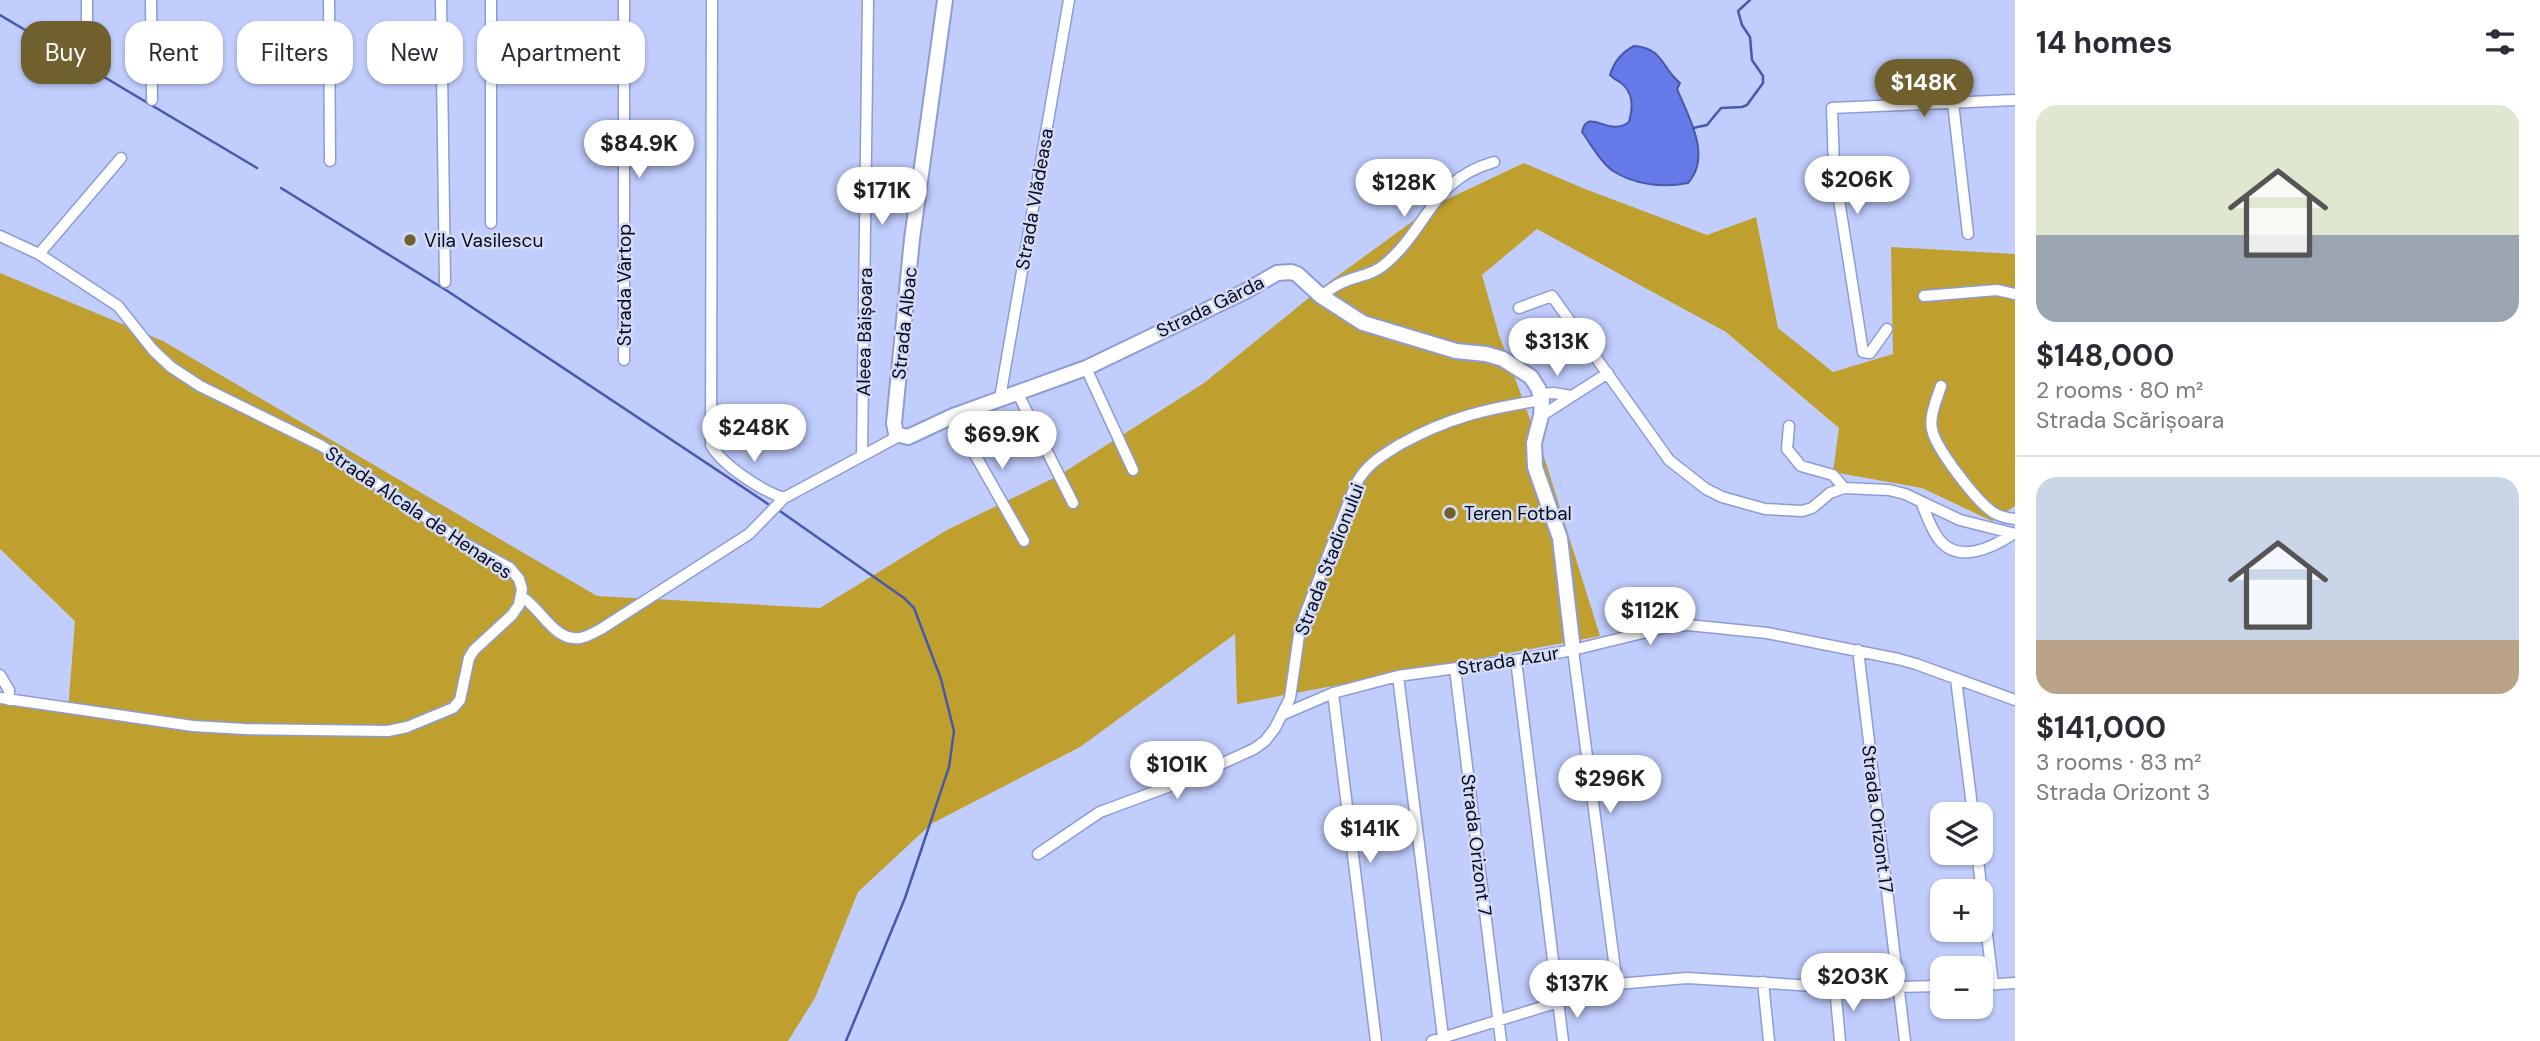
<!DOCTYPE html>
<html lang="en">
<head>
<meta charset="utf-8">
<style>
	:root { --surface:#fff; --page:#f2f2f3; --text:#2b2b33; --muted:#7c7c81; --line:#e1e1e2; --accent:#6f602e }
	body { margin:0; font-family:"DM Sans",sans-serif; background:var(--page); color:var(--text); height:100vh; display:flex; flex-direction:column; font-size:26px; white-space:nowrap }
	* { box-sizing:border-box; margin:0 }
	p { font-size:23px; color:var(--muted) }
	.icon { flex:none; width:38px; height:38px; fill:none; stroke:currentColor; stroke-width:2; stroke-linecap:round; stroke-linejoin:round }
	.map { position:relative; flex:1; overflow:hidden }
	.panel { display:flex; flex-direction:column; background:var(--surface); width:525px }
	.panel>* { flex:none }
	.guide { position:absolute; left:21px; top:21px; width:665px; height:63px; display:flex; gap:14px }
	.buttons { position:absolute; left:1930px; top:802px; display:grid; gap:14px }
	.buttons a { display:grid; place-items:center; width:63px; height:63px; border-radius:14px; background:var(--surface); box-shadow:0 2px 5px #0004; font-size:35px }
	.price { position:absolute; translate:-50% -60px; padding:0 16px; border-radius:24px; background:#fff; color:#222; font-size:23px; line-height:46px; filter:drop-shadow(0 2px 4px #0008) }
	.price::after { content:''; position:absolute; left:50%; top:42px; width:21px; height:16px; margin-left:-10px; background:inherit; clip-path:polygon(0 0,100% 0,50% 100%) }
	.price.active { background:var(--accent); color:#fff }
	ul { padding:0; list-style:none }
	li { display:grid; align-content:center; gap:14px; height:371px; padding:0 21px }
	li+li { border-top:2px solid var(--line) }
	li span { display:grid; place-items:center; height:217px; border-radius:21px; color:#555 }
	li>.icon { margin-inline-start:auto }
	span .icon { width:126px; height:126px; fill:#fffc; stroke-width:1 }
	li b { font-size:30px }
	h2 { display:flex; justify-content:space-between; align-items:center; height:84px; padding:0 21px; font-size:30px }
	.pill { padding:0 24px; border-radius:21px; background:var(--surface); box-shadow:0 2px 5px #0004; font-size:24px; line-height:63px }
	.pill.active { background:var(--accent); color:#fff }
	main { display:flex; flex:1; min-height:0 }
	.map>svg:first-child { display:block }
</style>
</head>
<body>
<main>
<div class="map">
<svg width="2015" height="1041" viewBox="0 0 2015 1041">
	<rect width="100%" height="100%" fill="#c0cdfd"/>
	<path fill="#bfa02e" d="M1524 163 1585 189 1707 235 1756 217 1778 328 1833 372 1893 354 1891 247 2015 254V506L1992 521 1922 488 1833 472 1839 428 1726 332 1537 229 1482 275 1499 335 1545 460 1600 636 1237 704 1235 634 1080 747 931 824 858 892 815 998 788 1041H0V701L68 711 75 621 0 549V273L163 341 597 596 820 608 947 530 1058 476 1204 383 1321 288 1435 205Z"/>
	<path fill="#6579e8" stroke="#4858ab" stroke-width="2" d="M1634 46C1664 48 1661 68 1680 83L1677 89C1689 118 1712 156 1688 183 1663 188 1635 185 1613 171 1600 162 1591 144 1582 132 1588 106 1608 138 1629 122 1633 107 1634 92 1620 82 1616 80 1613 78 1610 75 1614 62 1622 52 1634 46Z"/>
	<g fill="none" stroke-linecap="round" stroke-linejoin="round">
		<path stroke="#4858ab" stroke-width="2.5" d="M0 15 257 168
			M1693 128 1707 125 1721 108 1742 107 1747 105 1763 83V76L1752 60 1750 37 1742 25 1738 11 1750 0
			M281 188 449 292 771 506
			M777 509 904 598 914 608 941 679 954 731 949 767 905 898 846 1041"/>
		<g stroke="#8d9cd6" stroke-width="13">
			<path id="street" d="M87 0V58
				M151 0 152 100
				M329 0 330 161
				M441 0 445 282
				M491 0V223
				M712 0 711 445C722 465 762 491 784 498
				M1953 103 1968 234
				M0 236 39 254 118 306 153 350 171 367 200 386 322 446 462 542 510 568 519 579 522 589 519 605 512 615 474 650 469 658 460 700 453 708 407 727 388 731 245 729 193 726 0 698
				M39 254 121 158
				M1321 296C1327 292 1333 287 1339 284 1354 276 1371 276 1384 265 1429 228 1430 180 1494 162
				M1924 296 1997 290 2015 294
				M1519 308 1552 296 1669 460 1706 489 1722 497 1765 509 1802 511 1812 508 1830 493 1844 488 1889 490 1905 494 1960 520 2015 534
				M1887 329 1870 353 1863 352 1834 168 1832 108 2015 100
				M624 360V0
				M1086 368 1133 470
				M1941 386C1937 399 1929 416 1932 429 1935 448 1978 503 1994 513 2001 517 2007 518 2015 519
				M1017 392 1073 503
				M1540 394 1554 393 1571 396
				M1000 398 1069 0
				M953 416 1024 541
				M1541 416 1608 373
				M1789 426 1787 449 1801 466 1833 475 1844 488
				M862 454 868 0
				M784 498 899 436
				M1921 502C1926 513 1930 527 1938 538 1957 565 1992 548 2013 534
				M522 597C541 608 554 642 580 638 587 637 595 632 601 629L749 534 784 498
				M1573 650 1617 984
				M1858 650 1905 1041
				M1516 660 1563 1041
				M1455 669 1501 1041
				M0 675 9 690V700
				M1398 676 1443 1037
				M1956 679 1973 814
				M1333 693 1376 1041
				M1284 714 1333 693 1398 676 1516 660 1573 650 1667 627 1688 625 1767 633 1898 659 1916 664 2015 700
				M1977 852 1993 984
				M1038 854 1100 812 1181 782 1254 749 1265 741 1275 728 1290 698 1299 635 1304 617 1356 484C1366 465 1381 456 1399 445 1449 417 1486 409 1542 400
				M1763 982 1769 1041
				M1981 985 2015 983
				M1835 987 1840 1041
				M1432 1041 1617 984 1687 978 1847 988 1942 986"/>
		</g>
		<g stroke="#8d9cd6" stroke-width="18">
			<path id="secondary" d="M945 0 912 239 894 423 896 434 908 437 953 416 1086 368 1246 291 1277 273 1291 272 1297 274 1321 296 1363 323 1456 351 1486 354 1503 359 1531 377 1538 388 1542 400 1541 416 1534 443 1535 467 1560 538 1573 650"/>
		</g>
		<use href="#street" stroke="#fff" stroke-width="10"/>
		<use href="#secondary" stroke="#fff" stroke-width="14"/>
	</g>
	<g fill="#6f602e" stroke="#d4dbf4" stroke-width="2.5">
		<circle cx="410" cy="240" r="7"/>
		<circle cx="1450" cy="513" r="7"/>
	</g>
	<g text-anchor="middle" stroke-width="5" stroke-linejoin="round" paint-order="stroke">
		<g font-size="19" fill="#060a1e" stroke="#d4dbf4">
			<text transform="translate(1034 199) rotate(-80)" y="7">Strada Vlădeasa</text>
			<text transform="translate(624 285) rotate(-90)" y="7">Strada Vârtop</text>
			<text transform="translate(1210 306) rotate(-26)" y="7">Strada Gârda</text>
			<text transform="translate(904 323) rotate(-84)" y="7">Strada Albac</text>
			<text transform="translate(864 332) rotate(-89)" y="7">Aleea Băișoara</text>
			<text transform="translate(419 512) rotate(34)" y="7">Strada Alcala de Henares</text>
			<text transform="translate(1329 559) rotate(-69)" y="7">Strada Stadionului</text>
			<text transform="translate(1508 660) rotate(-9)" y="7">Strada Azur</text>
			<text transform="translate(1878 819) rotate(83)" y="7">Strada Orizont 17</text>
			<text transform="translate(1477 845) rotate(83)" y="7">Strada Orizont 7</text>
		</g>
		<g font-size="19" fill="#060a1e" stroke="#d4dbf4" text-anchor="start">
			<text x="424" y="247">Vila Vasilescu</text>
			<text x="1464" y="520">Teren Fotbal</text>
		</g>
	</g>
</svg>
<div class="buttons">
<a><svg class="icon" aria-label="layers" viewBox="0 0 24 24"><path d="M12 4l9 5-9 5-9-5zM3 14l9 5 9-5"/></svg></a>
<a>+</a>
<a>−</a>
</div>
<b class="price active" style="left:1924px;top:119px">$148K</b>
<b class="price" style="left:639px;top:180px">$84.9K</b>
<b class="price" style="left:1857px;top:216px">$206K</b>
<b class="price" style="left:1404px;top:219px">$128K</b>
<b class="price" style="left:882px;top:227px">$171K</b>
<b class="price" style="left:1557px;top:378px">$313K</b>
<b class="price" style="left:754px;top:464px">$248K</b>
<b class="price" style="left:1002px;top:471px">$69.9K</b>
<b class="price" style="left:1650px;top:647px">$112K</b>
<b class="price" style="left:1177px;top:801px">$101K</b>
<b class="price" style="left:1610px;top:815px">$296K</b>
<b class="price" style="left:1370px;top:865px">$141K</b>
<b class="price" style="left:1853px;top:1013px">$203K</b>
<b class="price" style="left:1577px;top:1020px">$137K</b>
<div class="guide">
<a class="pill active">Buy</a>
<a class="pill">Rent</a>
<a class="pill">Filters</a>
<a class="pill">New</a>
<a class="pill">Apartment</a>
</div>
</div>
<section class="panel">
<h2>14 homes<svg class="icon" aria-label="filters" viewBox="0 0 24 24"><path d="M4 7h16M4 17h16"/><circle cx="9" cy="7" r="2"/><circle cx="15" cy="17" r="2"/></svg></h2>
<ul>
<li><span style="background:linear-gradient(#dfe7d0 60%,#9aa5b1 0)"><svg class="icon" aria-label="home" viewBox="0 0 24 24"><path d="M3 11l9-7 9 7M6 9v11h12V9"/></svg></span><div><b>$148,000</b><p>2 rooms · 80 m²</p><p>Strada Scărișoara</p></div></li>
<li><span style="background:linear-gradient(#c9d6e8 75%,#b9a48a 0)"><svg class="icon" aria-label="home" viewBox="0 0 24 24"><path d="M3 11l9-7 9 7M6 9v11h12V9"/></svg></span><div><b>$141,000</b><p>3 rooms · 83 m²</p><p>Strada Orizont 3</p></div></li>
</ul>
</section>
</main>
</body>
</html>
